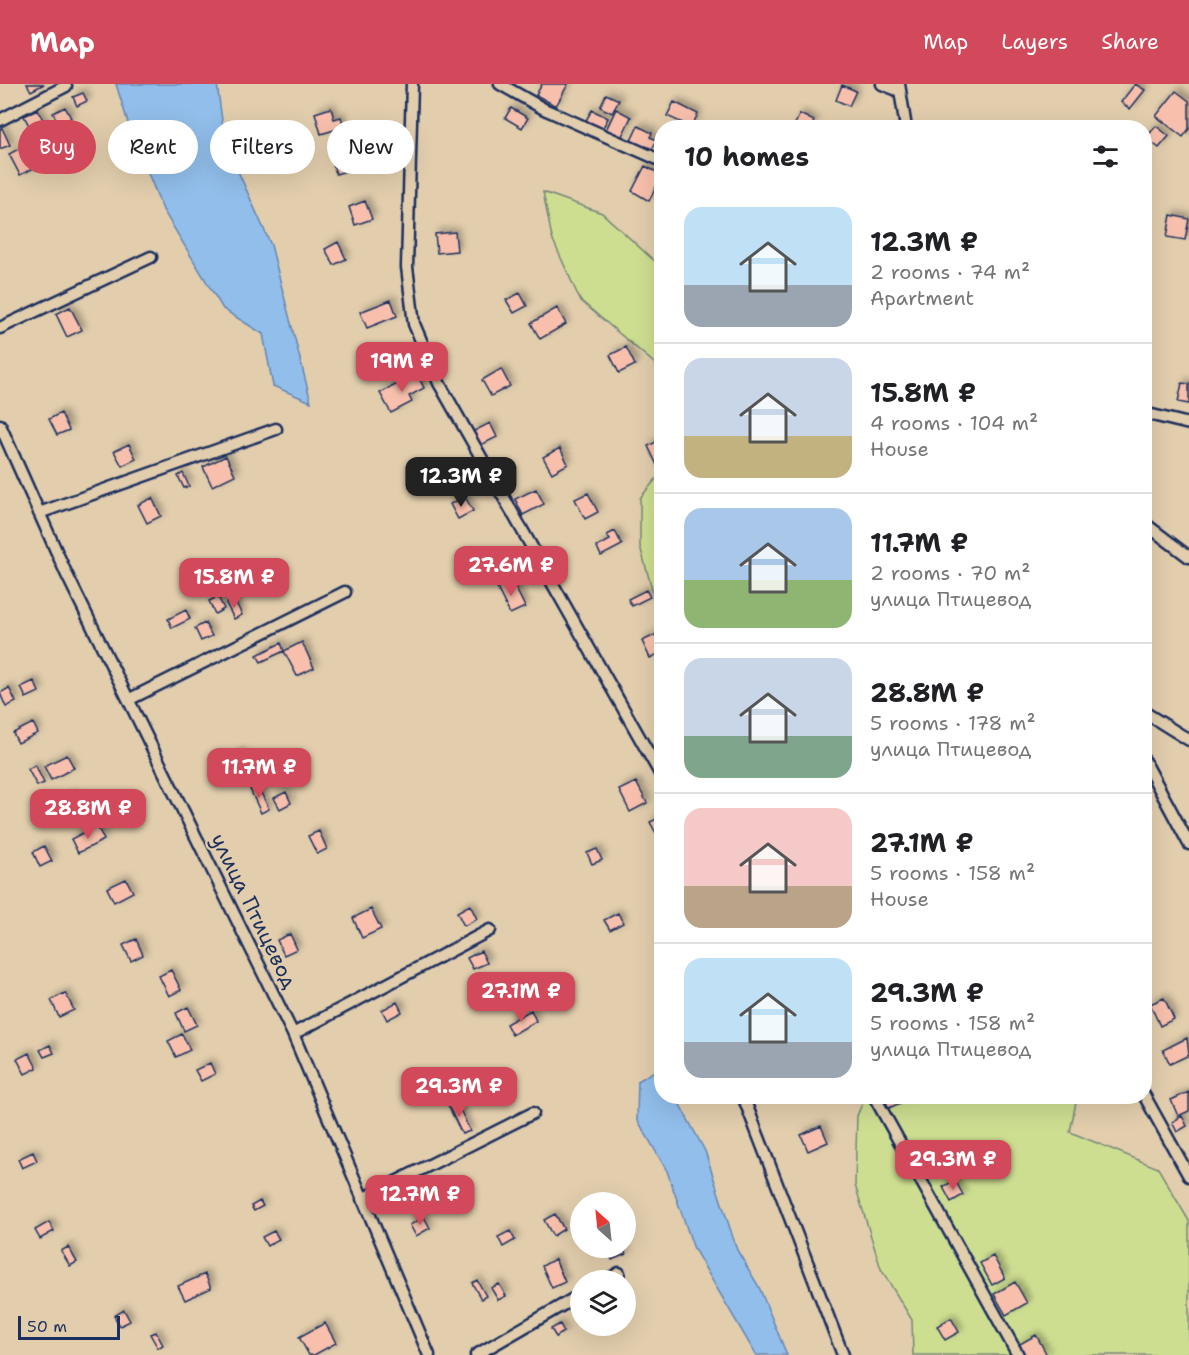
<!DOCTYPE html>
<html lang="en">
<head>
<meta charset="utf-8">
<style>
	:root { --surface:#fff; --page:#f6f6f6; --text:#202124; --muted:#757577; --line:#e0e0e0; --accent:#d1495b }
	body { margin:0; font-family:"Shantell Sans",sans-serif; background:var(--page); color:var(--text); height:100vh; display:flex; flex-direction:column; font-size:22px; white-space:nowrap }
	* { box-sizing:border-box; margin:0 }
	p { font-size:20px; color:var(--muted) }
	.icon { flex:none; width:33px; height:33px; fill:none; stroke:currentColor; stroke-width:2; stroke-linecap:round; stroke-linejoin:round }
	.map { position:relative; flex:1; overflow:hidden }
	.drawer { position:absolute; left:654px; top:36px; width:498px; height:984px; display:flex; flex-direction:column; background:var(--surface); border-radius:24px; box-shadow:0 6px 24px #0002 }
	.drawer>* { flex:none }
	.top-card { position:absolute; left:18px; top:36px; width:546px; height:54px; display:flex; gap:12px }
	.needle { width:39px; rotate:333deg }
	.controls { position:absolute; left:570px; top:1108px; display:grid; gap:12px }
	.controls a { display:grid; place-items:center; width:66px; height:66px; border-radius:50%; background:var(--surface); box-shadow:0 6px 24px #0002; font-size:30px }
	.scale { position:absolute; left:18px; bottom:15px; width:102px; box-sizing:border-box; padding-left:6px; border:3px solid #1b2f5e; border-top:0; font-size:16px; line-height:21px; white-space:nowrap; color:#1b2f5e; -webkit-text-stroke:4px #e2cead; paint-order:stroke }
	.price { position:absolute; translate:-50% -51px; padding:0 14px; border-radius:12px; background:var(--accent); color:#fff; font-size:20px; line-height:39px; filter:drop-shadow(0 2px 3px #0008) }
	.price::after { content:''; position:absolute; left:50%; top:36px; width:18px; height:14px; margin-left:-9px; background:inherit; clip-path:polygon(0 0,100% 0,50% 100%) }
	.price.on { background:#222; color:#fff }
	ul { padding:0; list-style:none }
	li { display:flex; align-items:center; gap:18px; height:150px; padding:0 30px }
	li+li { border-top:2px solid var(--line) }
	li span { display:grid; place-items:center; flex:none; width:168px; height:120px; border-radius:18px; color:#555 }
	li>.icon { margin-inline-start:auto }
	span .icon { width:72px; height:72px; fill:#fffc; stroke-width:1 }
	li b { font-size:26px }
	h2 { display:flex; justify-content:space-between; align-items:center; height:72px; padding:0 30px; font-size:26px }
	.tag { padding:0 21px; border-radius:27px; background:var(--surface); box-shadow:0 6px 24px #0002; font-size:21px; line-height:54px }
	.tag.on { background:var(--accent); color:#fff }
	header { display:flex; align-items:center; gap:36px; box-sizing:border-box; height:84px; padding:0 30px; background:var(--accent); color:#fff }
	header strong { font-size:28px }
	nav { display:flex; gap:33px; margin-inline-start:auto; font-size:21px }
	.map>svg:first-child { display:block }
</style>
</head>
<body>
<header>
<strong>Map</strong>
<nav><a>Map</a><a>Layers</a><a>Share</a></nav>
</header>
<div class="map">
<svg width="1189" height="1271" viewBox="0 0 1189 1271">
	<defs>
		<filter id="shadow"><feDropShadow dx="4" dy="-4" stdDeviation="3" flood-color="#0004"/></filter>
	</defs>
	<rect width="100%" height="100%" fill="#e2cead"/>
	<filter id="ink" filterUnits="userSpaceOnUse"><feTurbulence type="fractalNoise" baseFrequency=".0167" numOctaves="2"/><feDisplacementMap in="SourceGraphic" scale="12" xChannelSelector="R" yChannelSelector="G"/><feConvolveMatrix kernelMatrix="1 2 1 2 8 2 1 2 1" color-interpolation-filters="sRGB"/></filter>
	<g filter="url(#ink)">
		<path fill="#cede91" stroke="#748678" stroke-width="1.5" d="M543 108 602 129 661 183V294L654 279 580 216 552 154Z
			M661 389V538L640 462V414Z
			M865 1013H1077L1070 1048 1158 1084 1189 1137V1271H913L912 1236 881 1185 855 1101 857 1032Z"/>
		<path fill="#92beeb" stroke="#6285b3" stroke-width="1.5" d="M116 0H217L225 58 271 161 311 318 273 302 263 250 223 225 163 126 129 42Z
			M661 983 662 1012 674 1013 679 1019 705 1067 737 1166 759 1203 787 1271H756L694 1165 667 1087 637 1035 638 997Z"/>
		<path fill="#f8c0ac" stroke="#1b2f5e" stroke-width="1.5" filter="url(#shadow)" d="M27 0H44L31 7Z
			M542 0H568L556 22 536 11Z
			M1135 0 1145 6 1130 25 1121 18Z
			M842 1 856 7 849 22 836 16Z
			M1176 7 1189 17V45L1183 53 1156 32Z
			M83 9 87 17 77 22 73 13Z
			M606 10 619 16 612 29 600 23Z
			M674 18 698 30 691 43 667 32Z
			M65 23 71 34 59 40 53 29Z
			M331 24 334 35 341 33 344 43 321 50 315 29Z
			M511 24 528 34 522 44 505 34Z
			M616 25 631 33 621 54 606 46Z
			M38 26 47 44 34 51 24 32Z
			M592 26 608 34 601 47 585 38Z
			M800 30 814 37 811 44H793Z
			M638 42 652 49 650 53 657 56 652 65 646 62 644 65 630 59Z
			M1156 42 1169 52 1159 64 1146 54Z
			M2 44 10 61 0 65V45Z
			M28 60 38 82 20 91 9 70Z
			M348 61 355 84 336 90 329 67Z
			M645 82 662 91 649 117 632 107Z
			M365 117 372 135 355 141 349 123Z
			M1171 131 1189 135 1185 156 1167 153Z
			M455 148 457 167 437 169 435 150Z
			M338 158 346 175 334 181 325 165Z
			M520 209 527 222 514 229 506 216Z
			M391 216 397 232 367 244 360 228Z
			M70 223 82 246 67 253 56 230Z
			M557 224 566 240 540 255 531 239Z
			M626 263 635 281 619 289 610 271Z
			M501 285 510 302 491 312 482 296Z
			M417 290 424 304 409 312 412 318 391 329 380 309Z
			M1182 299 1189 300V320L1178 318Z
			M61 329 69 346 57 351 49 335Z
			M490 339 497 353 479 362 472 348Z
			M662 355V382L658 383 648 362Z
			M129 360 136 375 122 382 114 367Z
			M560 364 568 380 552 389 543 373Z
			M226 372 235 391 212 402 203 383Z
			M183 389 189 402 184 404 178 392Z
			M536 405 544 420 523 431 515 415Z
			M588 409 598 428 585 435 575 415Z
			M465 413 473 427 458 435 450 420Z
			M152 414 161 432 147 439 138 421Z
			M615 447 622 461 601 472 597 463 610 456 607 451Z
			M512 497 525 523 510 530 497 504Z
			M646 506 650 513 632 522 628 515Z
			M218 513 224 525 215 530 209 517Z
			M234 515 242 531 234 535 226 519Z
			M186 526 190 535 172 544 168 535Z
			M205 539 212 552 201 557 195 544Z
			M662 548V568L650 574 642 557Z
			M302 558 314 584 297 592 284 567Z
			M281 559 284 567 261 578 257 571Z
			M34 597 39 608 26 614 21 603Z
			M9 604 16 618 6 623 0 609Z
			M33 639 38 649 18 659 13 649Z
			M240 668 250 687 244 690 235 671Z
			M67 671 74 684 51 696 44 682Z
			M35 681 44 699 37 702 28 685Z
			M636 698 647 719 630 728 619 706Z
			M257 701 269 725 261 729 250 705Z
			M286 708 291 719 280 725 274 714Z
			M73 710 79 723 60 732 54 719Z
			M661 733 662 746 656 749 650 738Z
			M97 742 104 756 78 769 71 755Z
			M319 747 327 765 317 770 308 752Z
			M44 762 52 777 40 783 33 768Z
			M597 765 602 776 592 780 587 769Z
			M126 795 133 808 114 818 107 804Z
			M470 821 477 835 464 842 457 828Z
			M371 825 381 845 362 854 353 834Z
			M618 829 623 839 610 846 604 836Z
			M290 850 297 865 284 871 277 856Z
			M136 855 143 871 131 877 123 861Z
			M481 867 487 879 473 885 467 874Z
			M171 886 181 906 169 912 159 892Z
			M65 909 74 926 59 933 51 916Z
			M1164 914 1174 935 1160 942 1150 920Z
			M397 918 402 928 387 936 382 926Z
			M188 923 197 941 184 947 176 929Z
			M531 926 536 937 512 951 506 940Z
			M182 950 190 966 176 973 168 957Z
			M1187 954 1189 971 1170 980 1163 966Z
			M50 961 54 969 44 973 40 966Z
			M29 969 37 984 25 990 17 975Z
			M210 979 215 990 201 997 195 986Z
			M1189 1008V1027L1178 1032 1171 1016Z
			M888 1012H908L909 1015 889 1024 884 1014Z
			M456 1017 470 1047 462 1050 448 1021Z
			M1182 1032 1187 1042 1177 1048 1172 1038Z
			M821 1042 828 1058 808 1067 801 1051Z
			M33 1068 37 1077 22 1084 18 1075Z
			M955 1096 963 1111 951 1118 943 1103Z
			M457 1098 464 1111 452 1118 445 1105Z
			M260 1117 263 1122 254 1127 251 1122Z
			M555 1130 564 1145 553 1152 544 1136Z
			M424 1133 430 1144 416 1152 410 1141Z
			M49 1138 54 1147 40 1155 35 1146Z
			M274 1147 279 1155 267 1162 262 1153Z
			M510 1147 515 1156 503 1163 498 1153Z
			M68 1163 77 1178 70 1182 61 1167Z
			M607 1164H623L626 1170 612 1176Z
			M993 1172 1005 1194 992 1201 980 1179Z
			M555 1175 565 1198 552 1204 542 1182Z
			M205 1190 211 1204 185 1216 178 1202Z
			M477 1196 486 1212 481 1215 472 1199Z
			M1015 1198 1027 1219 1006 1231 994 1210Z
			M499 1200 506 1212 498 1216 491 1204Z
			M124 1226 130 1237 120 1242 114 1232Z
			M951 1234 959 1248 945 1256 937 1242Z
			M325 1239 336 1259 314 1271H309L299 1253Z
			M560 1240 564 1248 556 1253 551 1245Z
			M156 1248 163 1261 158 1264 150 1250Z
			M1036 1251 1047 1271H1024L1018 1261Z"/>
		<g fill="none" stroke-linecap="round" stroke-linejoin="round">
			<g stroke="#1b2f5e" stroke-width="15">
				<path id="minor" d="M412 0 407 183 414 240 439 299 662 693
					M500 0 544 25 662 77
					M882 0 900 7
					M899 0 906 44
					M0 36 66 2
					M0 244 151 173
					M1144 329 1189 340
					M0 341 66 489 293 950 429 1271
					M39 429 276 345
					M1144 439 1189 473
					M130 615 345 508
					M1144 628 1189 656
					M1144 676 1189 760
					M293 950 490 846
					M1144 1011 1189 1092
					M743 1012 843 1271
					M874 1012 1018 1271
					M362 1115 533 1029
					M605 1197 619 1189
					M476 1271 580 1211"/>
			</g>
			<use href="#minor" stroke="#e2cead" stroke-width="10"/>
		</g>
	</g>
	<g text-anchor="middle" stroke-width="4.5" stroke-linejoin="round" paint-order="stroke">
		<g font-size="21" fill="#1b2f5e" stroke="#e2cead">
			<text transform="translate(254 827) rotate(64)" y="7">улица Птицевод</text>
		</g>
	</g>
</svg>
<div class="controls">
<a><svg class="needle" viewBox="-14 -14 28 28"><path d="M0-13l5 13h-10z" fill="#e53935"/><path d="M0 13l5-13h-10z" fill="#757577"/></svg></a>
<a><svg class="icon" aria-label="layers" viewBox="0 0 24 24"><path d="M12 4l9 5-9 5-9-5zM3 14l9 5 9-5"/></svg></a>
</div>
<div class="scale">50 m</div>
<b class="price" style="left:402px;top:309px">19M ₽</b>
<b class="price on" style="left:461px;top:424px">12.3M ₽</b>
<b class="price" style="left:511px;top:513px">27.6M ₽</b>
<b class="price" style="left:234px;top:525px">15.8M ₽</b>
<b class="price" style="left:259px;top:715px">11.7M ₽</b>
<b class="price" style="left:88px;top:756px">28.8M ₽</b>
<b class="price" style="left:521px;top:939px">27.1M ₽</b>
<b class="price" style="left:459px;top:1034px">29.3M ₽</b>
<b class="price" style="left:953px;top:1107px">29.3M ₽</b>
<b class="price" style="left:420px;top:1142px">12.7M ₽</b>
<div class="top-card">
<a class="tag on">Buy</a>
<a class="tag">Rent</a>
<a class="tag">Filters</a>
<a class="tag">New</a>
</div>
<section class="drawer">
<h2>10 homes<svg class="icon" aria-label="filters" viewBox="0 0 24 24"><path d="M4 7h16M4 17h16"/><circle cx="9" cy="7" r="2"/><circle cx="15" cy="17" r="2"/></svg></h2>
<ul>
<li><span style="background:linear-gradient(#bfe0f5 65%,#9aa5b1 0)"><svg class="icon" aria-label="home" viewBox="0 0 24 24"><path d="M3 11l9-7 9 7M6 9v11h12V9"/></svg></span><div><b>12.3M ₽</b><p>2 rooms · 74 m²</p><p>Apartment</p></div></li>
<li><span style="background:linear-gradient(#c9d6e8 65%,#c2b280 0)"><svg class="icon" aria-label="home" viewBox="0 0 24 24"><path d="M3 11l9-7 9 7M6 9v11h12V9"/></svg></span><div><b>15.8M ₽</b><p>4 rooms · 104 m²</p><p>House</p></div></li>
<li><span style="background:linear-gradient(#a9c7e8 60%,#8fb573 0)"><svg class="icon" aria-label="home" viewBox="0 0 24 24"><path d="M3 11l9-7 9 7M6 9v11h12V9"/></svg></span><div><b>11.7M ₽</b><p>2 rooms · 70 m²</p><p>улица Птицевод</p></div></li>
<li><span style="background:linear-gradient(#c9d6e8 65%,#7fa58c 0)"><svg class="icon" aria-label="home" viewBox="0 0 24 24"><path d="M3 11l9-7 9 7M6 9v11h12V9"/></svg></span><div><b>28.8M ₽</b><p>5 rooms · 178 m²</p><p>улица Птицевод</p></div></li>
<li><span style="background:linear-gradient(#f6c9c9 65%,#b9a48a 0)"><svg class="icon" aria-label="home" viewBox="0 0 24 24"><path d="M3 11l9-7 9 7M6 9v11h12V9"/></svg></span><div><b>27.1M ₽</b><p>5 rooms · 158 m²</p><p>House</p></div></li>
<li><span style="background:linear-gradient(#bfe0f5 70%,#9aa5b1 0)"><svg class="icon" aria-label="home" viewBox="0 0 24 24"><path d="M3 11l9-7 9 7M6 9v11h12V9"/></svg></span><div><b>29.3M ₽</b><p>5 rooms · 158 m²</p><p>улица Птицевод</p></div></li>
</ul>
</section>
</div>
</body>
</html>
